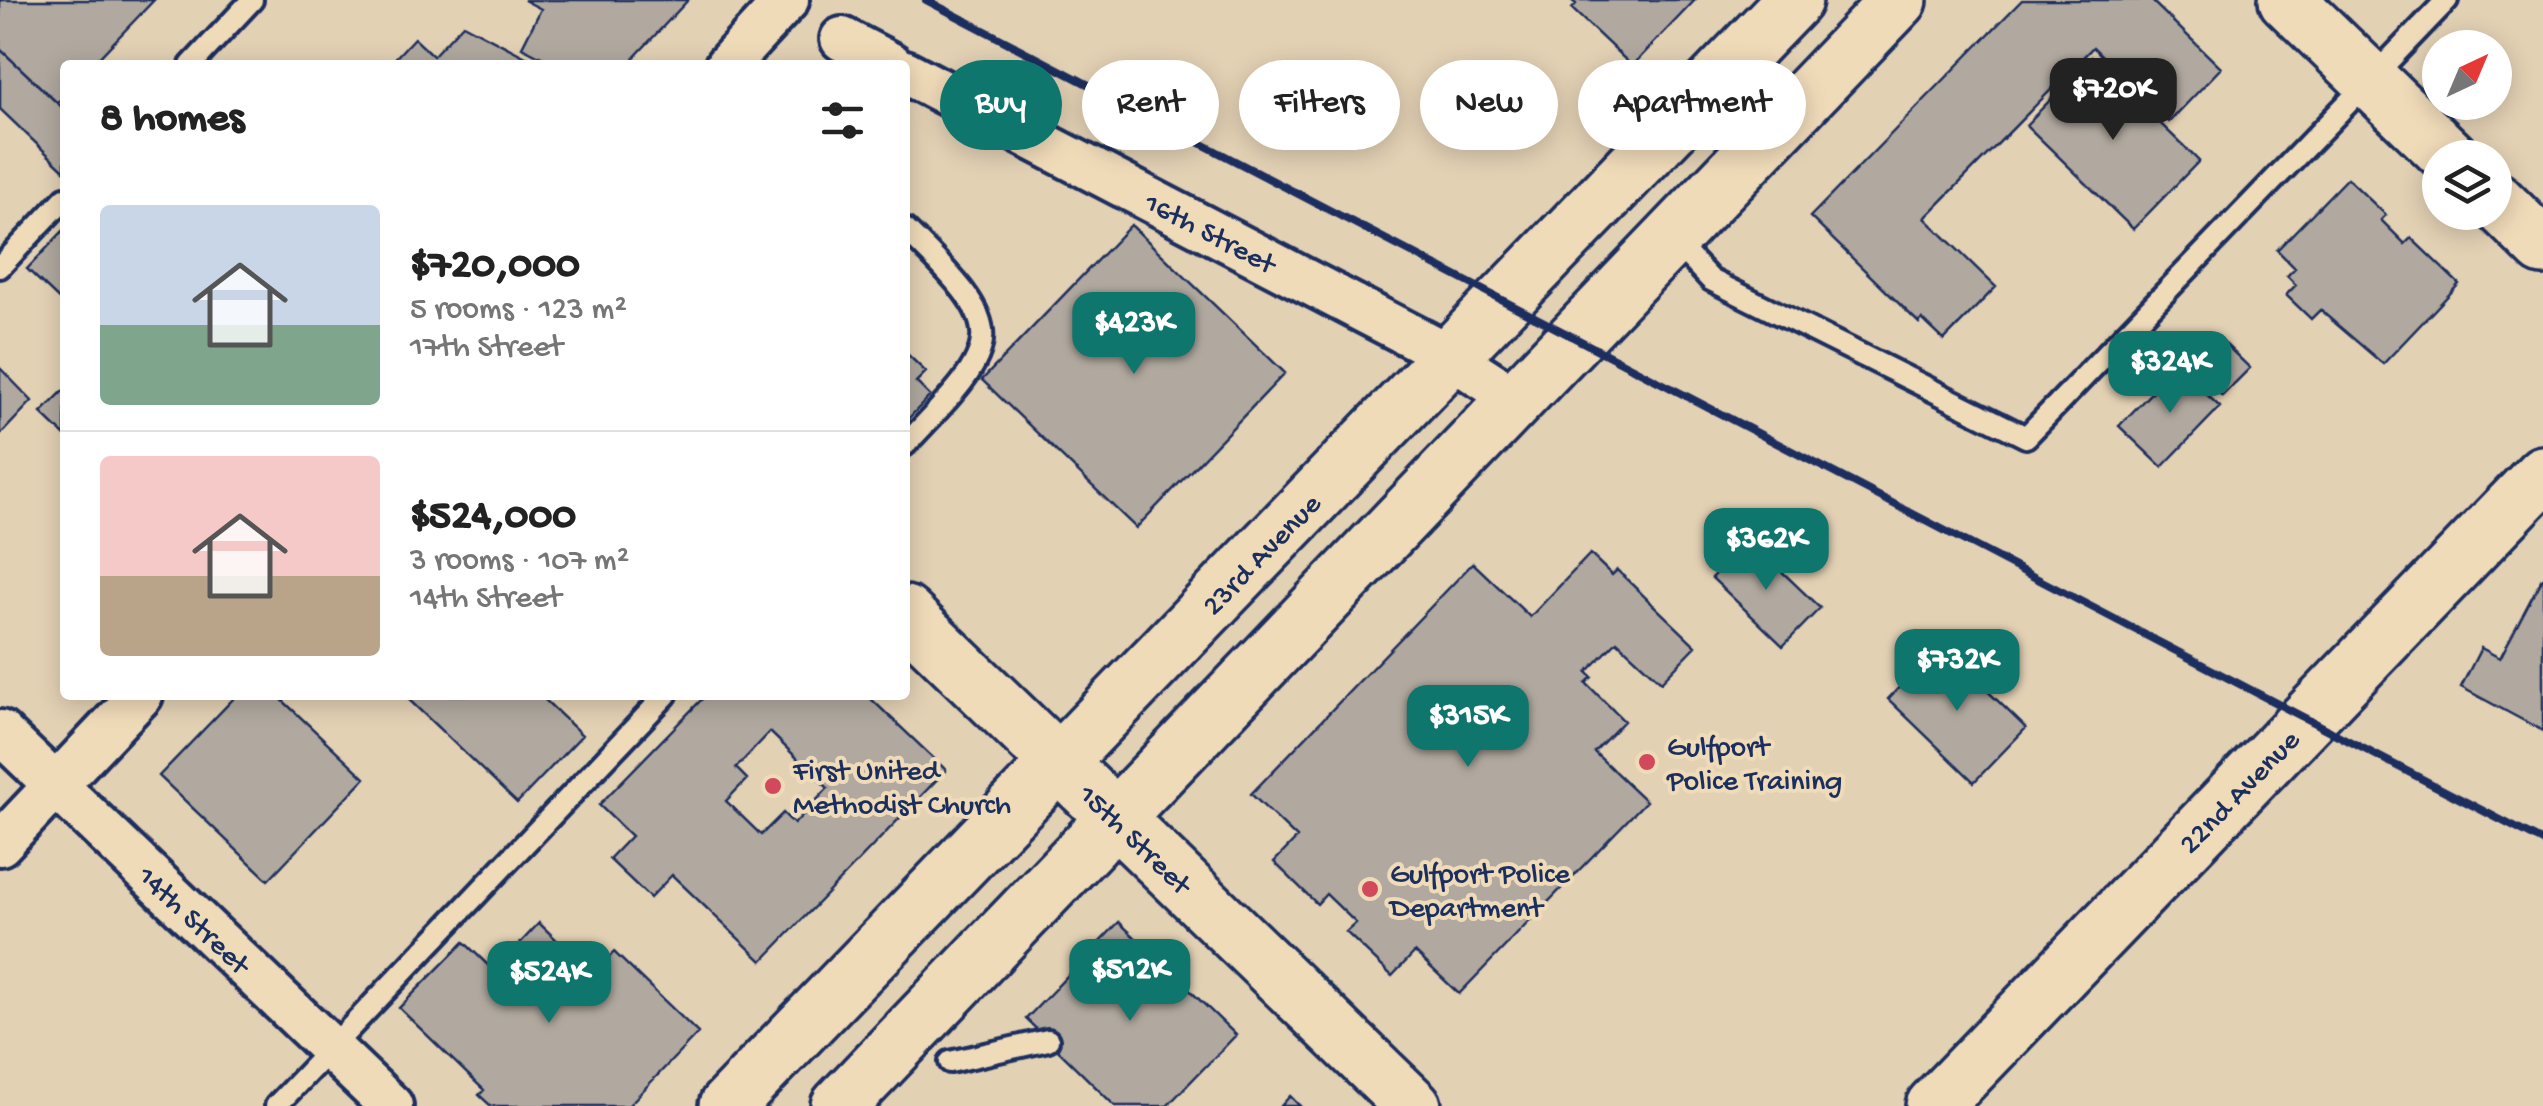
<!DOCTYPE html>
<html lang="en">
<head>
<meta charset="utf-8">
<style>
	:root { --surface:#fff; --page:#f6f6f6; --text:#222; --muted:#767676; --line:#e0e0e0; --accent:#0f766e }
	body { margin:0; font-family:"Gochi Hand",sans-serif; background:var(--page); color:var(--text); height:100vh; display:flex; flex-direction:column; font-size:38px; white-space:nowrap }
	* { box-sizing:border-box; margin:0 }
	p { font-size:32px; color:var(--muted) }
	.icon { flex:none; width:55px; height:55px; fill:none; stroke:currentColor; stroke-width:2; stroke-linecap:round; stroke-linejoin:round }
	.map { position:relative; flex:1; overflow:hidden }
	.panel { position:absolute; left:60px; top:60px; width:850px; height:640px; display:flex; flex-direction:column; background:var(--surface); border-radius:10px; box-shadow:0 5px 25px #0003 }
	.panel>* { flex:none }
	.top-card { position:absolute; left:940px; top:60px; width:950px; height:90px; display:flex; gap:20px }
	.needle { width:65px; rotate:44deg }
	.tools { position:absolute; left:2422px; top:30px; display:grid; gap:20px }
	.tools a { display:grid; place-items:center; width:90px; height:90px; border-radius:50%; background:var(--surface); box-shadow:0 5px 25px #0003; font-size:50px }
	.price { position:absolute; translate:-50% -85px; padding:0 22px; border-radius:20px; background:var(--accent); color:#fff; font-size:32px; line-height:65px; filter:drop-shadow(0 2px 5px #0008) }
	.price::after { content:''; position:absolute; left:50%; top:60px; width:30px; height:22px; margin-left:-15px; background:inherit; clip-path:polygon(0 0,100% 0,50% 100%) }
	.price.active { background:#222; color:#fff }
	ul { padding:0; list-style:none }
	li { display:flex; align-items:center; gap:30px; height:250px; padding:0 40px }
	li+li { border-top:2px solid var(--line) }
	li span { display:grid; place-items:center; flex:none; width:280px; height:200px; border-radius:10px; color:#555 }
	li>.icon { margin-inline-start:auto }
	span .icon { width:120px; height:120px; fill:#fffc; stroke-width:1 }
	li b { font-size:42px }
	h2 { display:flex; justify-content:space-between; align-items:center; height:120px; padding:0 40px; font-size:42px }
	.tag { padding:0 35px; border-radius:45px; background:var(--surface); box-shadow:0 5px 25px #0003; font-size:35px; line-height:90px }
	.tag.active { background:var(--accent); color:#fff }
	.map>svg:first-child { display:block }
</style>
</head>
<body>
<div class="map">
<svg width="2543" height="1106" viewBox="0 0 2543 1106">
	<rect width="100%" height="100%" fill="#e3d1b4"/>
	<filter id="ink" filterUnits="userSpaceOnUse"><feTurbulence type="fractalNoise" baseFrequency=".01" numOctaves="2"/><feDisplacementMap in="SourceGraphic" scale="20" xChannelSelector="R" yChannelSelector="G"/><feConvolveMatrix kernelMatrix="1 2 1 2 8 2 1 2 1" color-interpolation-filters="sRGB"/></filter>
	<g filter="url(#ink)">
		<path fill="#b1a99f" stroke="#1b2f5e" stroke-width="2.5" fill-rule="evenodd" d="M0 0H154L92 65H65V94L57 103 0 49Z
			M524 0H688L627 65H557L522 47 541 9Z
			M1571 0H1695L1632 66 1572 9 1576 4Z
			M2022 0H2151L2221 68 2169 122 2093 47 1925 218 1996 287 1944 340 1922 319 1919 323 1810 217Z
			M463 24 541 65H389L414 38 433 56Z
			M0 49 65 110V171L0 109Z
			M2092 57 2199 161 2133 229 2026 125Z
			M2347 178 2386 215 2381 220 2405 244 2411 238 2459 284 2383 364 2320 310 2311 319 2286 295 2296 285 2287 276 2295 268 2277 250Z
			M1131 225 1285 373 1136 528 982 380Z
			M65 229V305L27 269Z
			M2220 339 2250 368 2222 396 2193 367Z
			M905 352 926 372 916 382 930 396 905 422Z
			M2177 366 2220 407 2162 467 2119 426Z
			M0 368 32 401 0 435Z
			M65 389V436L41 413Z
			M1749 540 1820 608 1783 646 1712 578Z
			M1590 554 1612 575 1617 570 1696 646 1661 682 1617 641 1587 672 1592 677 1586 683 1624 721 1594 752 1646 801 1459 994 1415 952 1392 976 1346 932 1356 923 1326 894 1317 904 1274 862 1297 838 1251 794 1473 563 1530 617Z
			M2542 578 2543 579V731L2461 687 2481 648 2500 658Z
			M1940 645 2026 728 1974 782 1888 699Z
			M237 695H277L365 778 268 880 159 776Z
			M404 695H540L582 735 517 803Z
			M706 695H867L946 770 762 961 672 875 650 898 609 859 631 836 599 805ZM770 732 828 788 794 824 783 813 761 835 726 801 747 779 736 768Z
			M1119 922 1236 1035 1167 1106H1115L1026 1019Z
			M539 923 593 975 614 952 698 1033 628 1106H491L479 1095 484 1090 399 1008 464 942 494 971Z
			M1290 1096 1300 1106H1281Z"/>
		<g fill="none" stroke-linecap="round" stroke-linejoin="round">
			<g stroke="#1b2f5e" stroke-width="28">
				<path id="lane" d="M191 65 252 0
					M905 229C1011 332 1005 341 905 445
					M1674 241 1711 280 2026 437 2447 0
					M0 267 65 198
					M950 1062 1048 1040
					M276 1106 666 695"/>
			</g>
			<g stroke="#1b2f5e" stroke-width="50">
				<g id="street">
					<path d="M842 39 892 65"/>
					<path d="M727 65 787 0"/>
					<path id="s1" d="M905 72 1448 355 1514 398"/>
					<path id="s2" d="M0 732 391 1106"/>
					<path d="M0 844 141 695"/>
				</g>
			</g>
			<g stroke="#1b2f5e" stroke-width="62">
				<g id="secondary">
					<path d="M2287 0 2451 158"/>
					<path d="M2495 200 2543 247"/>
					<path id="s3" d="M905 614 1413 1106"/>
					<path id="s4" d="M727 1106 1794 0"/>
					<path d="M839 1106 1899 0"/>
					<path id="s5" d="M1934 1106 2543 474"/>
				</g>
			</g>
			<use href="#lane" stroke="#f0dbb9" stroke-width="20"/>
			<use href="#street" stroke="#f0dbb9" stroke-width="42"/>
			<use href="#secondary" stroke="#f0dbb9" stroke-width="55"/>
			<path stroke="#1b2f5e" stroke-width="8" d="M926 0 2543 842"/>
		</g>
	</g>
	<g fill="#d1495b" stroke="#f0dbb9" stroke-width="4">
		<circle cx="1647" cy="762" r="10"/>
		<circle cx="773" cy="786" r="10"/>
		<circle cx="1370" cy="889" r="10"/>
	</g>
	<g text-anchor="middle" stroke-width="8" stroke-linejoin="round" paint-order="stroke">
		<g font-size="30" fill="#1b2f5e" stroke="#f0dbb9">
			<text dy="10" stroke="none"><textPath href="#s1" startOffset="345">16th Street</textPath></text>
			<text dy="10" stroke="none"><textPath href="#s4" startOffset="768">23rd Avenue</textPath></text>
			<text dy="10" stroke="none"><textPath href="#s5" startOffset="438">22nd Avenue</textPath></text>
			<text dy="10" stroke="none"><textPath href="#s3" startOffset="322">15th Street</textPath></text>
			<text dy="10" stroke="none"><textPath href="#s2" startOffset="270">14th Street</textPath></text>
		</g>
		<g font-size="30" fill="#1b2f5e" stroke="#f0dbb9" text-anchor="start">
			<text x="1667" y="755">Gulfport<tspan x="1667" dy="34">Police Training</tspan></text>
			<text x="793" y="779">First United<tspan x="793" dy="34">Methodist Church</tspan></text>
			<text x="1390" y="882">Gulfport Police<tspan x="1390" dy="34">Department</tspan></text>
		</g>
	</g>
</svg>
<div class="tools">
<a><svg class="needle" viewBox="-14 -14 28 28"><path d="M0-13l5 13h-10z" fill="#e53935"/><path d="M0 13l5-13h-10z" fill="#767676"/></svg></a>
<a><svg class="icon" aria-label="layers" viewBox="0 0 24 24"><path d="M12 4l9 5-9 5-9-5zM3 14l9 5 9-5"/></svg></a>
</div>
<b class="price active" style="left:2113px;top:143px">$720K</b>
<b class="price" style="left:1134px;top:377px">$423K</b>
<b class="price" style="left:2170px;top:416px">$324K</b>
<b class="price" style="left:1766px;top:593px">$362K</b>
<b class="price" style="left:1957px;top:714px">$732K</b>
<b class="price" style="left:1468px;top:770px">$315K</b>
<b class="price" style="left:1130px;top:1024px">$512K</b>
<b class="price" style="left:549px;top:1026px">$524K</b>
<div class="top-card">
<a class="tag active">Buy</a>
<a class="tag">Rent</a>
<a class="tag">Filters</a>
<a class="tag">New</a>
<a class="tag">Apartment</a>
</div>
<section class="panel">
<h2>8 homes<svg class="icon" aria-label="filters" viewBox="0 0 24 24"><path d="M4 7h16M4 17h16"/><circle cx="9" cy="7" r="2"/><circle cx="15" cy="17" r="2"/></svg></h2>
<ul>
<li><span style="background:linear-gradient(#c9d6e8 60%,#7fa58c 0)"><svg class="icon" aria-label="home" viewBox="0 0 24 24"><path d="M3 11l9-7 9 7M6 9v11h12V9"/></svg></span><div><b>$720,000</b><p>5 rooms · 123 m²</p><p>17th Street</p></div></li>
<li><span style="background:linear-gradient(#f6c9c9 60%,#b9a48a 0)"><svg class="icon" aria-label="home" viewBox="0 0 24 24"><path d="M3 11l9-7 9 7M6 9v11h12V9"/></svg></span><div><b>$524,000</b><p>3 rooms · 107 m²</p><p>14th Street</p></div></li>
</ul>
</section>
</div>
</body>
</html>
